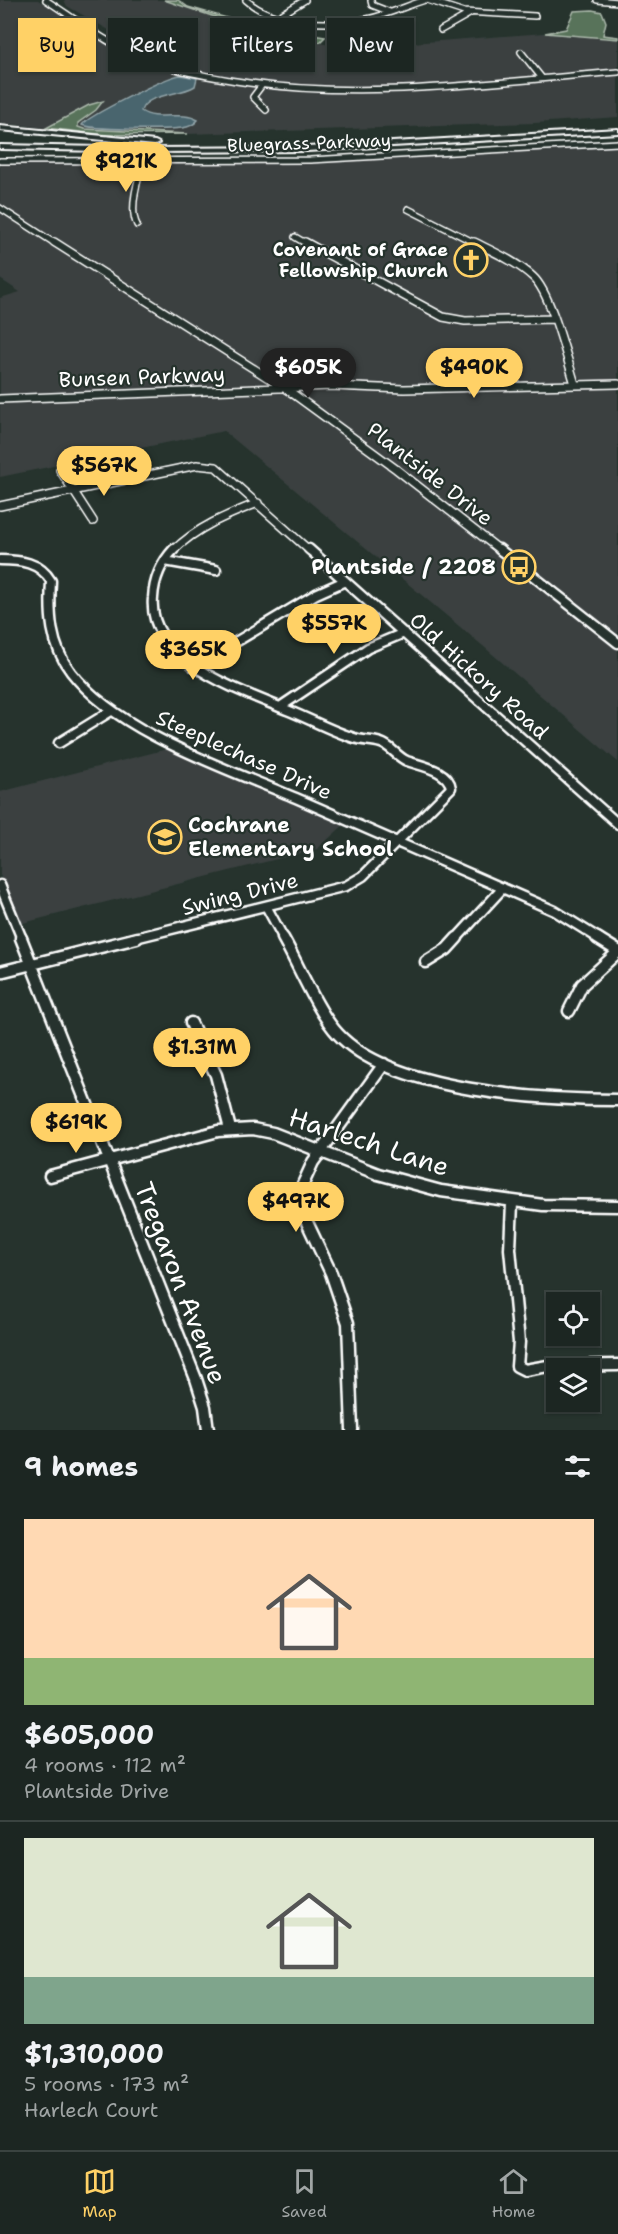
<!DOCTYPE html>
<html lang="en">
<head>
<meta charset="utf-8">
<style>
	:root { --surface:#1c2622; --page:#252e2a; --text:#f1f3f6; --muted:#a0a5a5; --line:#3a4340; --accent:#ffd166 }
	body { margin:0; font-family:"Shantell Sans",sans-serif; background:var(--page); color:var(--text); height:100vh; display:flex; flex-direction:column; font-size:22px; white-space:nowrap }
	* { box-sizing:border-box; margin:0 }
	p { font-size:20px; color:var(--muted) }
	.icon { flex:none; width:33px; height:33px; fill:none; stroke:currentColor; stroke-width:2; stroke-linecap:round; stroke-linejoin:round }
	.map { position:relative; height:1430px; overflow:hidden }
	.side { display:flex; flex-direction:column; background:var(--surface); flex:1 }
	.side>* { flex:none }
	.hud { position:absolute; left:18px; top:18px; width:582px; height:54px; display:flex; gap:12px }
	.fabs { position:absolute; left:546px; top:1292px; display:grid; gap:12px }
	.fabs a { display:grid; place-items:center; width:54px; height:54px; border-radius:0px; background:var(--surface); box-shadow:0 2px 4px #0004,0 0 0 2px var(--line); font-size:30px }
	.price { position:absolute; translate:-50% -51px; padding:0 14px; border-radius:21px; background:var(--accent); color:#111; font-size:20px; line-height:39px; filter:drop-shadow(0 2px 3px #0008) }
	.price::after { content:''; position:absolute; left:50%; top:36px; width:18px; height:14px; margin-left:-9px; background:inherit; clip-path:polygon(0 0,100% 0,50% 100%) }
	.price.on { background:#222; color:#fff }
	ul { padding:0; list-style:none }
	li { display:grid; align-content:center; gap:12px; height:318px; padding:0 24px }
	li+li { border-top:2px solid var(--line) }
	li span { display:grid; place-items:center; height:186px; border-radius:0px; color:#555 }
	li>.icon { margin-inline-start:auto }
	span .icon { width:108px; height:108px; fill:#fffc; stroke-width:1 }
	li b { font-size:26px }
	h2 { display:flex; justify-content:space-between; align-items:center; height:72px; padding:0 24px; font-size:26px }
	.tag { padding:0 21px; border-radius:0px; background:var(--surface); box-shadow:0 2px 4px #0004,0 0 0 2px var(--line); font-size:21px; line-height:54px }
	.tag.on { background:var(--accent); color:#111 }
	.tab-bar { display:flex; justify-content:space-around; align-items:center; height:84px; border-top:2px solid var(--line); background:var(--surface); font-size:16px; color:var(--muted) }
	.tab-bar a { display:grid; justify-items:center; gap:3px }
	.tab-bar .on { color:var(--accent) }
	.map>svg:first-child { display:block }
</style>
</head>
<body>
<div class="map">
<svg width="618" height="1430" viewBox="0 0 618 1430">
	<rect width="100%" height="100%" fill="#26332d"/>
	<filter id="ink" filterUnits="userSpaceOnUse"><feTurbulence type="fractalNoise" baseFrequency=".0167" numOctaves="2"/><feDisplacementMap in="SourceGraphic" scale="12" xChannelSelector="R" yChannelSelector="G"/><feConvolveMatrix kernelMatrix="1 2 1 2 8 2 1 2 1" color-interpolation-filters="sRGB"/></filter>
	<g filter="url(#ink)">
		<path fill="#3a4140" d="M0 0H38L129 54 172 70 182 64 149 53 67 6 64 0H164L263 33 347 48 545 33 618 39V117L535 123 188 134 83 129 78 127 77 123 96 110 89 105 46 128 0 123Z
			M618 145V762L483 646 224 431 0 477V298L20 292 0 279V165L328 161Z
			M171 748 345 824 317 849 19 924 0 875V792Z"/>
		<path fill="#58735a" stroke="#acb9ac" stroke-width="1.5" d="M164 0H178L188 7 255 26 325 37 320 42 263 33Z
			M592 10 602 12 606 22 603 35 618 37V39L545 33 566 29 574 11Z
			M103 101 96 110 78 123V127L84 129 188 134 107 135 46 128 89 105Z"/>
		<path fill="#48656e" stroke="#91a3a8" stroke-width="1.5" d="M180 75 197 78 195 86C179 96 146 93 141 111 157 122 181 110 198 120 194 125 189 127 182 128 169 130 90 130 82 125 88 116 166 77 180 75Z"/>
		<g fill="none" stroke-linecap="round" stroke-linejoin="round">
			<g stroke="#fff" stroke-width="8">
				<path id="minor-far3" d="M46 0C78 21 112 47 148 61 176 71 207 76 236 81 363 101 491 82 618 72
					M246 0C275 26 330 26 367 19 387 15 406 6 425 0
					M427 0 464 12 535 16
					M597 0 618 2
					M371 1 372 5 390 12
					M279 16 305 0
					M354 21 365 34
					M441 30 471 13
					M521 52 541 77
					M262 85 253 97 266 110
					M0 161 310 160 618 143
					M0 208 56 244
					M408 209 477 244
					M137 225C129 210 137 176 146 161
					M295 237 307 244"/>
			</g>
			<g stroke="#fff" stroke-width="10">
				<path id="minor-far2" d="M54 242 292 393 396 469 501 551
					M305 242 443 317 465 321 553 319
					M474 242C494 252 517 262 533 277 551 293 567 359 575 384
					M0 399 331 386 404 389 618 384
					M60 470 93 521
					M0 506 197 465 216 467 310 551
					M173 551C197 527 227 515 258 503"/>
			</g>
			<g stroke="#fff" stroke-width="13">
				<path id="minor-far1" d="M309 549 618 824
					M499 549 618 643
					M0 560C20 560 40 562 51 581 49 614 50 645 71 672 118 733 226 768 296 798 382 836 469 873 555 911L600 939
					M165 561 216 570
					M194 667 316 594 345 581
					M280 707 368 648 404 633
					M59 743 111 711
					M0 885 22 939
					M266 906 284 939
					M131 939 346 886 363 876 451 788C449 770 421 766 407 761 397 757 391 746 381 743 372 740 363 741 354 738 331 731 310 719 287 710 242 691 147 661 153 598 154 579 161 563 174 549
					M456 939 503 888"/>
			</g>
			<g stroke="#fff" stroke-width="15">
				<path id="minor" d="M21 938 196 1379 205 1407 208 1430
					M283 938C298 964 318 1013 338 1034 392 1092 542 1100 618 1100
					M597 938 618 951
					M426 962 447 949 457 938
					M0 972 137 938
					M569 1011 582 985 618 952
					M191 1023 216 1075 230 1129
					M50 1176 218 1131 253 1129 273 1133 378 1174 441 1191 543 1205 618 1206
					M512 1203 510 1249 519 1342 517 1366 525 1370 548 1366 618 1365
					M352 1430 348 1323 331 1273 304 1216 301 1202 303 1184 313 1162 384 1064"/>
			</g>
			<g stroke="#fff" stroke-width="4">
				<path id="highway" d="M0 126 155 141 159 143 155 145 0 130Z
					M618 129V133L307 151 154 152 0 149V145L154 148 307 147Z"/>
			</g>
			<use href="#minor-far3" stroke="#26332d" stroke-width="5"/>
			<use href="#minor-far2" stroke="#26332d" stroke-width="7"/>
			<use href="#minor-far1" stroke="#26332d" stroke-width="8"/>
			<use href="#minor" stroke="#26332d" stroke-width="10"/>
			<use href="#highway" fill="#26332d" fill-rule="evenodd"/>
		</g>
	</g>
	<defs>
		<g id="church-ring" transform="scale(1.725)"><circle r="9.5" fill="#26332d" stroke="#ffd166" stroke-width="1.5"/><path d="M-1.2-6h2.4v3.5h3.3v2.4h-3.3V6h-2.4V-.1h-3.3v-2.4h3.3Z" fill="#ffd166"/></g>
		<g id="bus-ring" transform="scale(1.725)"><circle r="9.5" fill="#26332d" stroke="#ffd166" stroke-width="1.5"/><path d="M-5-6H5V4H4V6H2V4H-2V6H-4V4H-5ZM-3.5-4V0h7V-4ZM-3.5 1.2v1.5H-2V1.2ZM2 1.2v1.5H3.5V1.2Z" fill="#ffd166"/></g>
		<g id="school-ring" transform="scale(1.725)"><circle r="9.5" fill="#26332d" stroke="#ffd166" stroke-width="1.5"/><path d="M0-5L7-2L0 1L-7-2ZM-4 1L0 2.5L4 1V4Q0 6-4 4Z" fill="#ffd166"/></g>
	</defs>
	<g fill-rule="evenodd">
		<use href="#church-ring" x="471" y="260"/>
		<use href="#bus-ring" x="519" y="567"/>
		<use href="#school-ring" x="165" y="837"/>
	</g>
	<g text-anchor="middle" stroke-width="4.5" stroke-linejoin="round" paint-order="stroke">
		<g font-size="18" fill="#fff" stroke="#26332d">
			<text transform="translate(309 143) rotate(-2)" y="6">Bluegrass Parkway</text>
		</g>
		<g font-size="18" font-weight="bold" fill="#fff" stroke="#26332d" text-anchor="end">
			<text x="448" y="256">Covenant of Grace<tspan x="448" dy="21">Fellowship Church</tspan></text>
		</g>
		<g font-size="21" fill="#fff" stroke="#26332d">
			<text transform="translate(142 377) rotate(-2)" y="7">Bunsen Parkway</text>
			<text transform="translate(430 474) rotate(38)" y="7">Plantside Drive</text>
			<text transform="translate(479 676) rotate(42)" y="7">Old Hickory Road</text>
			<text transform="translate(244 755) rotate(24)" y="7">Steeplechase Drive</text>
			<text transform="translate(240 894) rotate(-14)" y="7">Swing Drive</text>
		</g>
		<g font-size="21" font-weight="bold" fill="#fff" stroke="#26332d" text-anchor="end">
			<text x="496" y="574">Plantside / 2208</text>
			<text x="188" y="832" text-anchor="start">Cochrane<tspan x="188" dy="24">Elementary School</tspan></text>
		</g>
		<g font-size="26" fill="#fff" stroke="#26332d">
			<text transform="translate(369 1142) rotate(18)" y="9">Harlech Lane</text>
			<text transform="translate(181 1283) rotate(69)" y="9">Tregaron Avenue</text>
		</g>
	</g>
</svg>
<div class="fabs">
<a><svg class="icon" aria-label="locate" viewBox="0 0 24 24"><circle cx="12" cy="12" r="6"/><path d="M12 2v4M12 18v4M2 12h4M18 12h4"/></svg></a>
<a><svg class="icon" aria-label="layers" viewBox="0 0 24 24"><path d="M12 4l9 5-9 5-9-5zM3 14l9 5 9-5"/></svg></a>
</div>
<b class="price" style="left:126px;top:193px">$921K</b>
<b class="price on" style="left:308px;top:399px">$605K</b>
<b class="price" style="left:474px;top:399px">$490K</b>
<b class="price" style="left:104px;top:497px">$567K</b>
<b class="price" style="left:334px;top:655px">$557K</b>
<b class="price" style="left:193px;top:681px">$365K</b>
<b class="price" style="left:202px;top:1079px">$1.31M</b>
<b class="price" style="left:76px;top:1154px">$619K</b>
<b class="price" style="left:296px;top:1233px">$497K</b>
<div class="hud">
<a class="tag on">Buy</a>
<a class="tag">Rent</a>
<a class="tag">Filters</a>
<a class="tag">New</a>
</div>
</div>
<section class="side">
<h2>9 homes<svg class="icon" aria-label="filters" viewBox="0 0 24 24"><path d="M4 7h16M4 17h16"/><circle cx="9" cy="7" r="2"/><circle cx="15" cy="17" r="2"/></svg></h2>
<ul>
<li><span style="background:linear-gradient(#ffd9b3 75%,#8fb573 0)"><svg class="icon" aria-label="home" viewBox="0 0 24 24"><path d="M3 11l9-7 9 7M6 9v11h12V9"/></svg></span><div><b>$605,000</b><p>4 rooms · 112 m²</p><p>Plantside Drive</p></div></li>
<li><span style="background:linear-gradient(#dfe7d0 75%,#7fa58c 0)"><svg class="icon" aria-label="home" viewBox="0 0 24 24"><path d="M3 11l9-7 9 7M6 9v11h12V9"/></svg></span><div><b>$1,310,000</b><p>5 rooms · 173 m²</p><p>Harlech Court</p></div></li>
</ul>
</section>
<nav class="tab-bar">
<a class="on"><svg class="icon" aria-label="map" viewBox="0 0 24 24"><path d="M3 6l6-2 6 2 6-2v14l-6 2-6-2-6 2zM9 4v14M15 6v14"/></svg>Map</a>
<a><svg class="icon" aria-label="saved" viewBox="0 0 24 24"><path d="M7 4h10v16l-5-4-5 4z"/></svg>Saved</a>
<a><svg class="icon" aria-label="home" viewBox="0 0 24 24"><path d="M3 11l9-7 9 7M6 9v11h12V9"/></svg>Home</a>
</nav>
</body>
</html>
